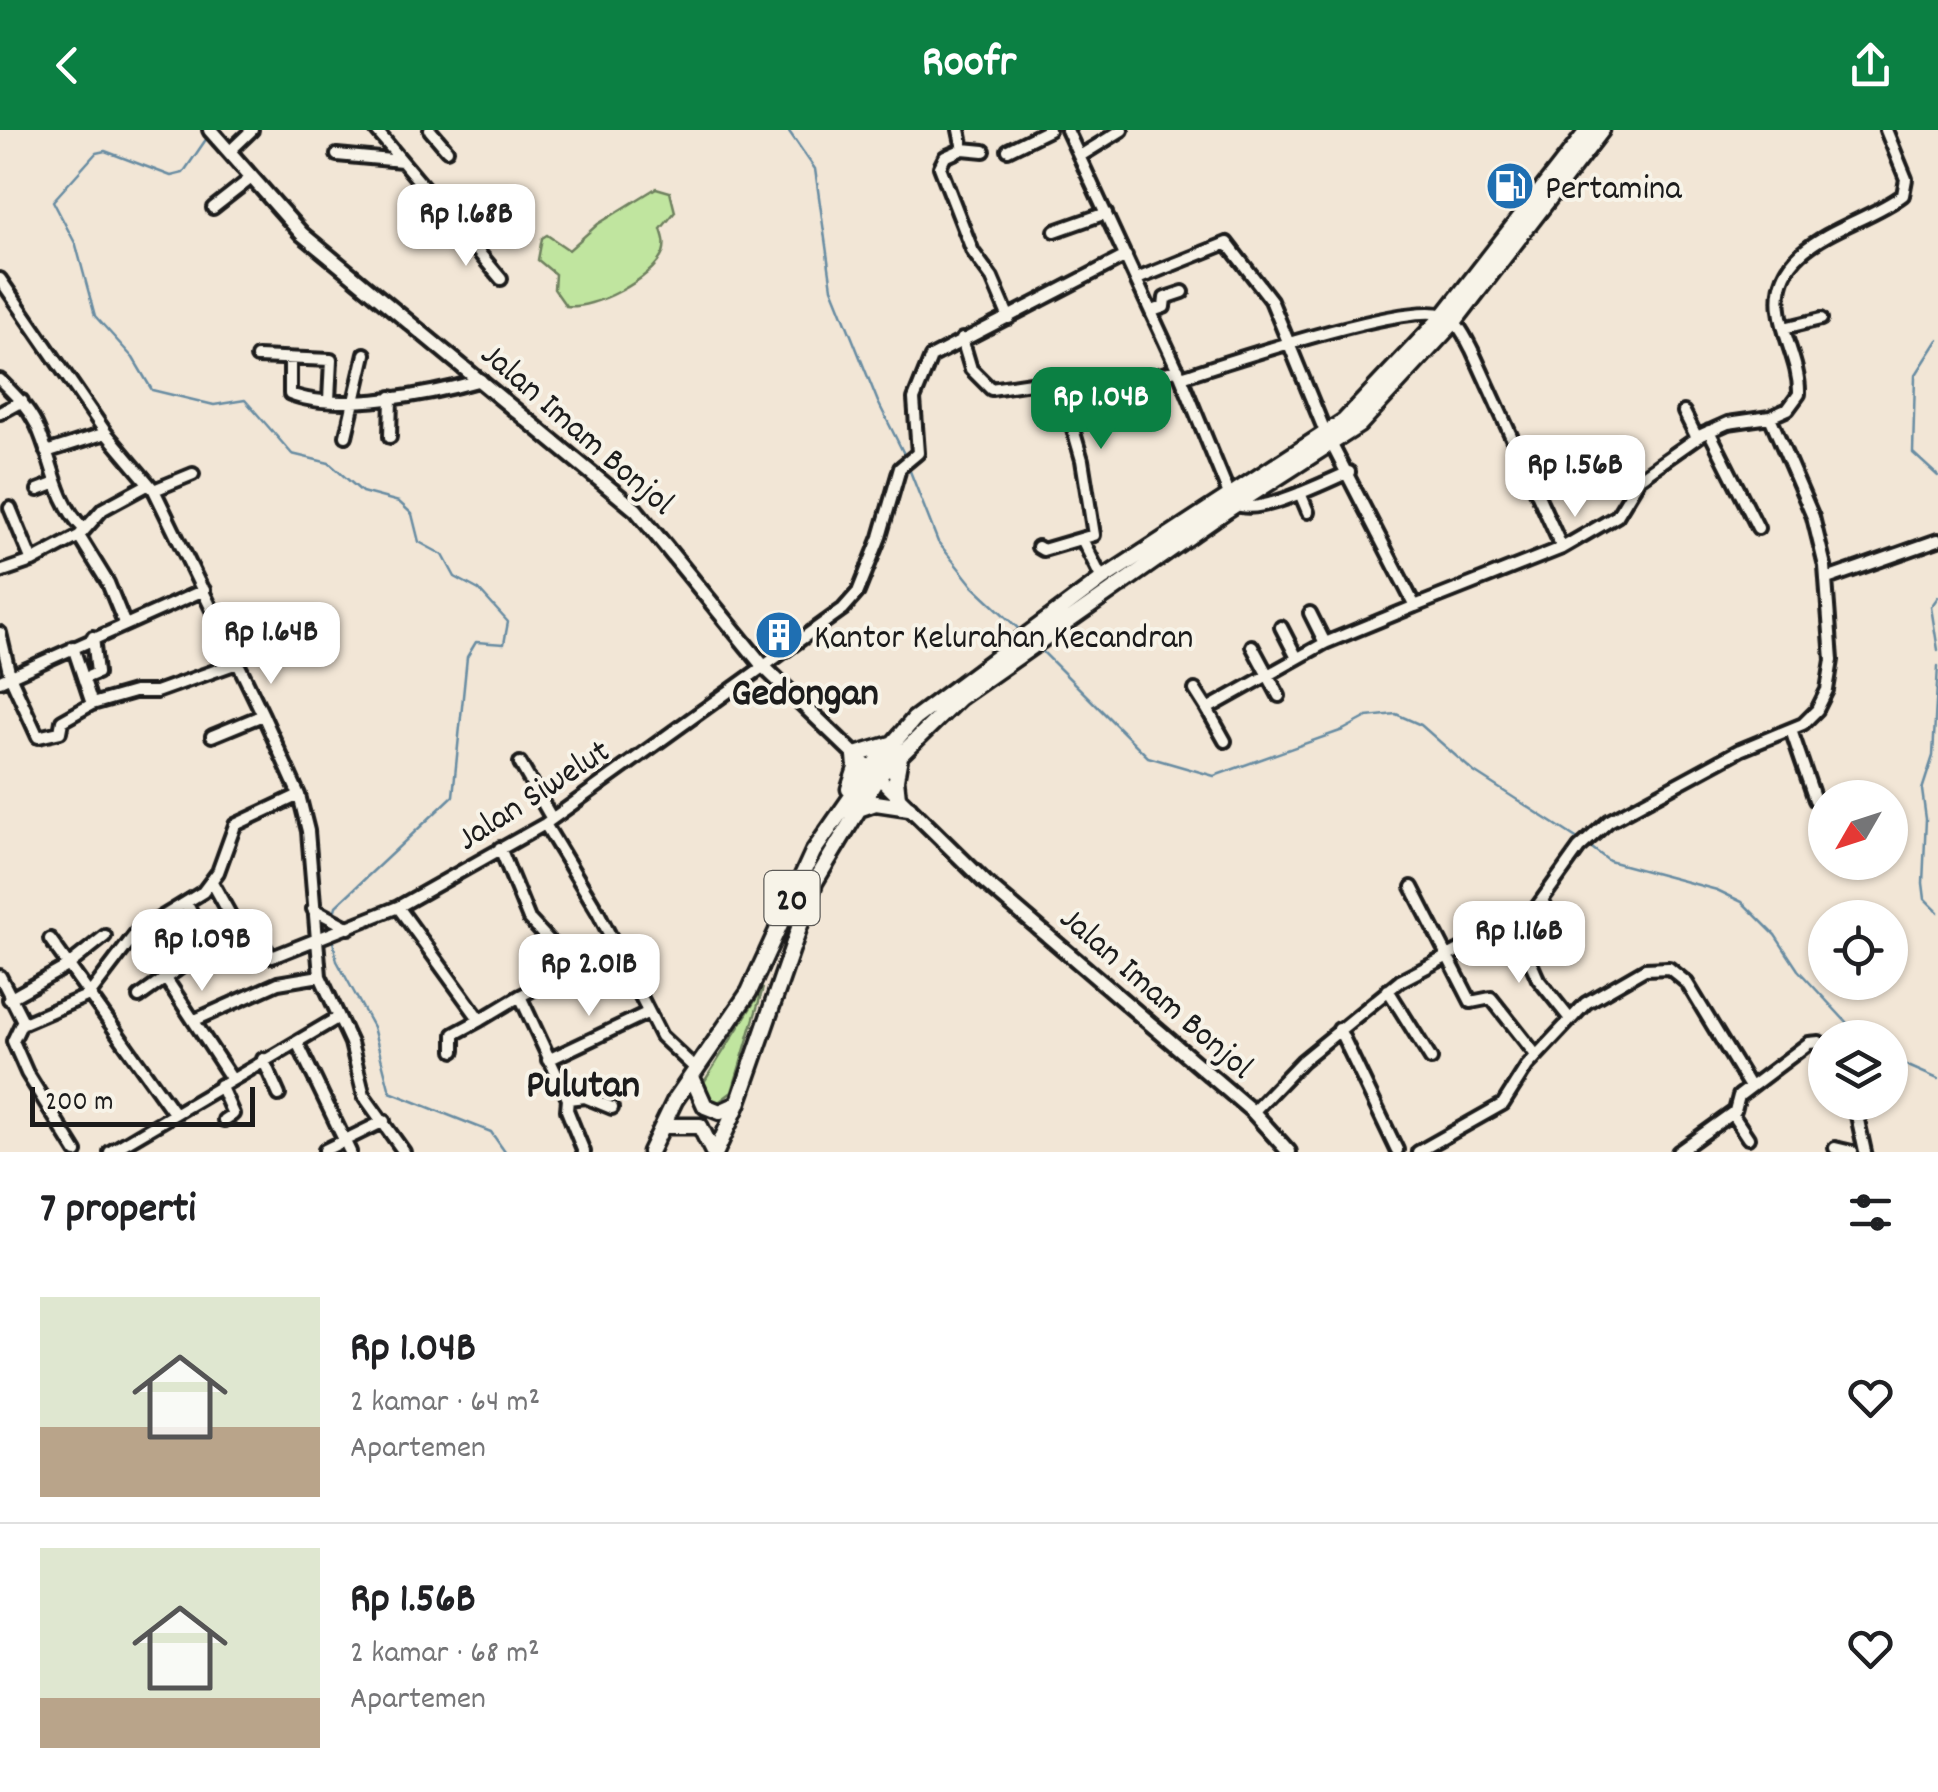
<!DOCTYPE html>
<html lang="id">
<head>
<meta charset="utf-8">
<style>
	:root { --surface:#fff; --page:#f2f2f2; --text:#202124; --muted:#757577; --line:#e0e0e0; --accent:#0b8043 }
	body { margin:0; font-family:Dekko,sans-serif; background:var(--page); color:var(--text); height:100vh; display:flex; flex-direction:column; font-size:38px; white-space:nowrap }
	* { box-sizing:border-box; margin:0 }
	p { font-size:32px; color:var(--muted) }
	.icon { flex:none; width:55px; height:55px; fill:none; stroke:currentColor; stroke-width:2; stroke-linecap:round; stroke-linejoin:round }
	.map { position:relative; height:1022px; overflow:hidden }
	.sheet { display:flex; flex-direction:column; background:var(--surface); flex:1 }
	.sheet>* { flex:none }
	.needle { width:65px; rotate:231deg }
	.buttons { position:absolute; left:1808px; top:650px; display:grid; gap:20px }
	.buttons a { display:grid; place-items:center; width:100px; height:100px; border-radius:50%; background:var(--surface); box-shadow:0 2px 8px #0004; font-size:50px }
	.scale { position:absolute; left:30px; bottom:25px; width:225px; box-sizing:border-box; padding-left:10px; border:5px solid #1c1c1c; border-top:0; font-size:28px; line-height:35px; white-space:nowrap; color:#1c1c1c; -webkit-text-stroke:8px #f7f3e8; paint-order:stroke }
	.price { position:absolute; translate:-50% -85px; padding:0 22px; border-radius:20px; background:#fff; color:#222; font-size:32px; line-height:65px; filter:drop-shadow(0 2px 5px #0008) }
	.price::after { content:''; position:absolute; left:50%; top:60px; width:30px; height:22px; margin-left:-15px; background:inherit; clip-path:polygon(0 0,100% 0,50% 100%) }
	.price.on { background:var(--accent); color:#fff }
	ul { padding:0; list-style:none }
	li { display:flex; align-items:center; gap:30px; height:250px; padding:0 40px }
	li+li { border-top:2px solid var(--line) }
	li span { display:grid; place-items:center; flex:none; width:280px; height:200px; border-radius:0px; color:#555 }
	li>.icon { margin-inline-start:auto }
	span .icon { width:120px; height:120px; fill:#fffc; stroke-width:1 }
	li b { font-size:42px }
	h2 { display:flex; justify-content:space-between; align-items:center; height:120px; padding:0 40px; font-size:42px }
	header { display:flex; justify-content:space-between; align-items:center; height:130px; padding:0 40px; background:var(--accent); color:#fff; font-size:45px; font-weight:700 }
	.map>svg:first-child { display:block }
</style>
</head>
<body>
<header><svg class="icon" aria-label="back" viewBox="0 0 24 24"><path d="M15 5l-7 7 7 7"/></svg>Roofr<svg class="icon" aria-label="share" viewBox="0 0 24 24"><path d="M12 15V3M7 8l5-5 5 5M5 13v7h14v-7"/></svg></header>
<div class="map">
<svg width="1938" height="1022" viewBox="0 0 1938 1022">
	<rect width="100%" height="100%" fill="#f2e6d6"/>
	<filter id="ink" filterUnits="userSpaceOnUse"><feTurbulence type="fractalNoise" baseFrequency=".01" numOctaves="2"/><feDisplacementMap in="SourceGraphic" scale="20" xChannelSelector="R" yChannelSelector="G"/><feConvolveMatrix kernelMatrix="1 2 1 2 8 2 1 2 1" color-interpolation-filters="sRGB"/></filter>
	<g filter="url(#ink)">
		<path fill="#c0e59f" stroke="#6e805e" stroke-width="2.5" d="M656 58 670 62 675 82 661 99C664 108 666 114 663 123 653 149 593 180 566 176L554 159 555 144 538 130 542 108 547 105 569 120 598 94Z
			M763 858 732 962 716 974 709 970 704 952Z"/>
		<g fill="none" stroke-linecap="round" stroke-linejoin="round">
			<path stroke="#688ca2" stroke-width="2.5" d="M788 0 815 39 832 158 878 272 906 328
				M209 5 183 43 171 46 105 21 96 23 53 71 76 115 95 186 133 228 152 260 214 275 245 270 292 324 329 333 362 362 399 372 412 384 419 412 443 425 455 447 479 460 508 492 504 514 476 512 467 527 453 666 336 776 334 784
				M1938 210 1915 246 1913 323 1938 346
				M908 336 938 412 973 456 1023 503
				M1938 467 1931 477 1938 520
				M1040 519 1148 627 1214 646 1343 600 1367 587 1396 584 1421 595 1474 642 1581 711
				M1938 536 1933 626 1922 660 1926 689 1923 753 1925 769 1938 782
				M1588 715 1609 731 1717 760 1742 772 1775 805 1798 840 1861 908
				M332 806 337 831 373 897 390 962 491 1002 505 1022
				M1890 928 1938 949"/>
			<g stroke="#1c1c1c" stroke-width="18">
				<path id="minor" d="M376 0 501 149
					M430 0 447 20
					M959 0 963 19 945 27 940 37 973 122 992 148 1009 188
					M1067 0 1181 247 1229 364
					M963 19 984 21
					M1008 20 1049 0
					M229 22 252 0
					M337 25 402 31
					M1080 26 1122 0
					M213 78 250 49
					M1055 101 1106 83
					M0 149 106 303 154 360 263 585 299 665 308 701 320 846 351 913 364 966 404 1022
					M1137 149 1227 113 1271 170 1326 304
					M1152 181 1164 177 1165 168 1183 162
					M1784 198 1821 189
					M962 209 971 239 991 259 1051 250 1058 255 1066 275 1178 239
					M257 227 331 230 329 270
					M290 231V264C338 283 432 264 481 250
					M1181 247C1225 233 1409 171 1443 185 1458 190 1465 207 1472 220L1562 418 1617 386 1640 348 1701 305 1728 293 1770 287
					M0 250C14 264 27 276 36 294 53 329 54 369 83 398
					M1684 282 1697 308
					M0 283 22 271
					M1709 301 1758 398
					M346 306 365 224
					M390 307 391 267
					M1332 315 1415 476 1562 418
					M46 322 106 303
					M38 360 56 353
					M154 360 193 344
					M1300 363 1308 382
					M1236 374C1257 387 1325 352 1349 342
					M10 378 32 431
					M79 406 108 453 125 495
					M1083 411 1102 449
					M1038 417 1043 420 1094 405 1082 330 1066 275
					M0 442 32 431 79 406 103 379 149 354
					M1827 449 1938 410
					M1310 483 1325 513
					M1281 497 1297 528
					M0 503 10 546 38 607 60 602 62 591 92 574 134 562H156L237 533
					M1252 516 1279 566
					M73 517 92 574
					M85 548 97 543 93 507
					M0 551 204 460
					M1195 560 1207 579
					M1791 600 1815 670
					M212 606 263 585
					M1225 611 1207 579 1325 513 1415 476
					M520 633 552 689
					M545 694 598 782 661 906 696 939
					M500 718 529 789 552 814 566 841
					M212 752 238 799 256 805 272 827 398 777 545 694 843 479 858 462 880 407 900 338 918 323 914 269 931 227 1126 126
					M1412 757 1471 872 1491 868 1536 925
					M1543 772 1563 814
					M187 774 207 814
					M398 777 480 890 520 866 568 969 567 980 584 1022
					M313 779 349 798
					M1514 795 1538 849 1570 889
					M136 803 231 948
					M50 809 174 983
					M0 846 24 893 89 865 136 803 203 762 218 742 235 695 299 665
					M1388 860 1431 929
					M520 866 615 819
					M139 867 184 835 187 825 238 799
					M9 869 66 837 105 806
					M195 890 278 853 320 846
					M22 892 13 911 27 943 76 1022
					M1339 899 1397 1020
					M297 912 350 1022
					M454 921V904L480 890
					M263 929 279 965
					M548 930 647 883
					M220 955 233 984 224 990
					M568 969 585 967 612 978
					M1854 972 1865 1022
					M1253 982 1302 931 1400 851 1534 781 1579 718 1609 691 1740 620 1803 594 1817 580 1827 560 1832 530 1825 436 1813 387 1770 287 1788 279 1799 264C1800 235 1783 208 1780 180 1771 109 1860 98 1903 65L1906 49 1886 0
					M1732 984 1748 1008
					M1835 1018 1852 1022
					M325 1020 384 991
					M110 1022 339 887
					M1418 1022 1503 974 1527 936 1586 873 1645 839 1669 838 1687 853 1750 957
					M1678 1022 1735 981 1739 966 1809 913 1819 912 1825 920"/>
			</g>
			<g stroke="#1c1c1c" stroke-width="20">
				<path id="major" d="M210 0 302 104 636 380 763 536 878 647 985 752 1253 982 1289 1022"/>
			</g>
			<g stroke="#1c1c1c" stroke-width="21">
				<path id="highway" d="M849 659 856 638 855 625 891 614
					M898 668 896 649 901 621
					M856 680 876 673 909 678
					M692 947 705 976 720 982 738 974
					M664 996H700L713 1022
					M650 1022 675 970 749 862 813 722 870 640 914 589 1102 449 1344 291 1444 185 1588 0
					M716 1022 738 974 815 752 878 647 959 568 1227 380 1359 295 1454 192 1602 0"/>
			</g>
			<use href="#minor" stroke="#f7f3e8" stroke-width="10"/>
			<use href="#major" stroke="#f7f3e8" stroke-width="12"/>
			<use href="#highway" stroke="#f7f3e8" stroke-width="14"/>
		</g>
	</g>
	<defs>
		<g id="fuel-disc" transform="scale(2.5)"><circle r="9.5" fill="#1f6fb2" stroke="#f7f3e8"/><path d="M-5.5-6h7V0h2V4h1.3V-2.5L3-4.5l.8-.8L6-3V5H2.5V1h-1V6h-7ZM-4.2-4.7v3.2H.2V-4.7Z" fill="#fff"/></g>
		<g id="building-disc" transform="scale(2.5)"><circle r="9.5" fill="#1f6fb2" stroke="#f7f3e8"/><path d="M-4-6H4V6H1V3H-1V6H-4ZM-2.5-4.3h1.7v1.8h-1.7ZM.8-4.3h1.7v1.8H.8ZM-2.5-1h1.7V.8h-1.7ZM.8-1h1.7V.8H.8Z" fill="#fff"/></g>
	</defs>
	<g fill-rule="evenodd">
		<use href="#fuel-disc" x="1510" y="56"/>
		<use href="#building-disc" x="779" y="505"/>
	</g>
	<g text-anchor="middle" stroke-width="8" stroke-linejoin="round" paint-order="stroke">
		<rect fill="#f7f3e8" stroke="#5e5c59" stroke-width="2.5" x="764.5" y="741" width="55" height="54" rx="8"/>
		<g font-size="32" font-weight="bold" fill="#1c1c1c">
			<text x="792" y="779">20</text>
		</g>
		<g font-size="35" fill="#1c1c1c" stroke="#f7f3e8" text-anchor="start">
			<text x="1545" y="68">Pertamina</text>
			<text x="814" y="517">Kantor Kelurahan Kecandran</text>
		</g>
		<g font-size="35" fill="#1c1c1c" stroke="#f7f3e8">
			<text transform="translate(579 297) rotate(41)" y="12">Jalan Imam Bonjol</text>
			<text transform="translate(532 663) rotate(-33)" y="12">Jalan Siwelut</text>
			<text transform="translate(1158 861) rotate(41)" y="12">Jalan Imam Bonjol</text>
		</g>
		<g font-size="40" font-weight="bold" fill="#1c1c1c" stroke="#f7f3e8">
			<text x="805" y="574">Gedongan</text>
			<text x="583" y="966">Pulutan</text>
		</g>
	</g>
</svg>
<div class="buttons">
<a><svg class="needle" viewBox="-14 -14 28 28"><path d="M0-13l5 13h-10z" fill="#e53935"/><path d="M0 13l5-13h-10z" fill="#757577"/></svg></a>
<a><svg class="icon" aria-label="locate" viewBox="0 0 24 24"><circle cx="12" cy="12" r="6"/><path d="M12 2v4M12 18v4M2 12h4M18 12h4"/></svg></a>
<a><svg class="icon" aria-label="layers" viewBox="0 0 24 24"><path d="M12 4l9 5-9 5-9-5zM3 14l9 5 9-5"/></svg></a>
</div>
<div class="scale">200 m</div>
<b class="price" style="left:466px;top:139px">Rp 1.68B</b>
<b class="price on" style="left:1101px;top:322px">Rp 1.04B</b>
<b class="price" style="left:1575px;top:390px">Rp 1.56B</b>
<b class="price" style="left:271px;top:557px">Rp 1.64B</b>
<b class="price" style="left:1519px;top:856px">Rp 1.16B</b>
<b class="price" style="left:202px;top:864px">Rp 1.09B</b>
<b class="price" style="left:589px;top:889px">Rp 2.01B</b>
</div>
<section class="sheet">
<h2>7 properti<svg class="icon" aria-label="filters" viewBox="0 0 24 24"><path d="M4 7h16M4 17h16"/><circle cx="9" cy="7" r="2"/><circle cx="15" cy="17" r="2"/></svg></h2>
<ul>
<li><span style="background:linear-gradient(#dfe7d0 65%,#b9a48a 0)"><svg class="icon" aria-label="home" viewBox="0 0 24 24"><path d="M3 11l9-7 9 7M6 9v11h12V9"/></svg></span><div><b>Rp 1.04B</b><p>2 kamar · 64 m²</p><p>Apartemen</p></div><svg class="icon" aria-label="heart" viewBox="0 0 24 24"><path d="M12 20l-8-8c-3-5 5-10 8-4 3-6 11-1 8 4z"/></svg></li>
<li><span style="background:linear-gradient(#dfe7d0 75%,#b9a48a 0)"><svg class="icon" aria-label="home" viewBox="0 0 24 24"><path d="M3 11l9-7 9 7M6 9v11h12V9"/></svg></span><div><b>Rp 1.56B</b><p>2 kamar · 68 m²</p><p>Apartemen</p></div><svg class="icon" aria-label="heart" viewBox="0 0 24 24"><path d="M12 20l-8-8c-3-5 5-10 8-4 3-6 11-1 8 4z"/></svg></li>
</ul>
</section>
</body>
</html>
